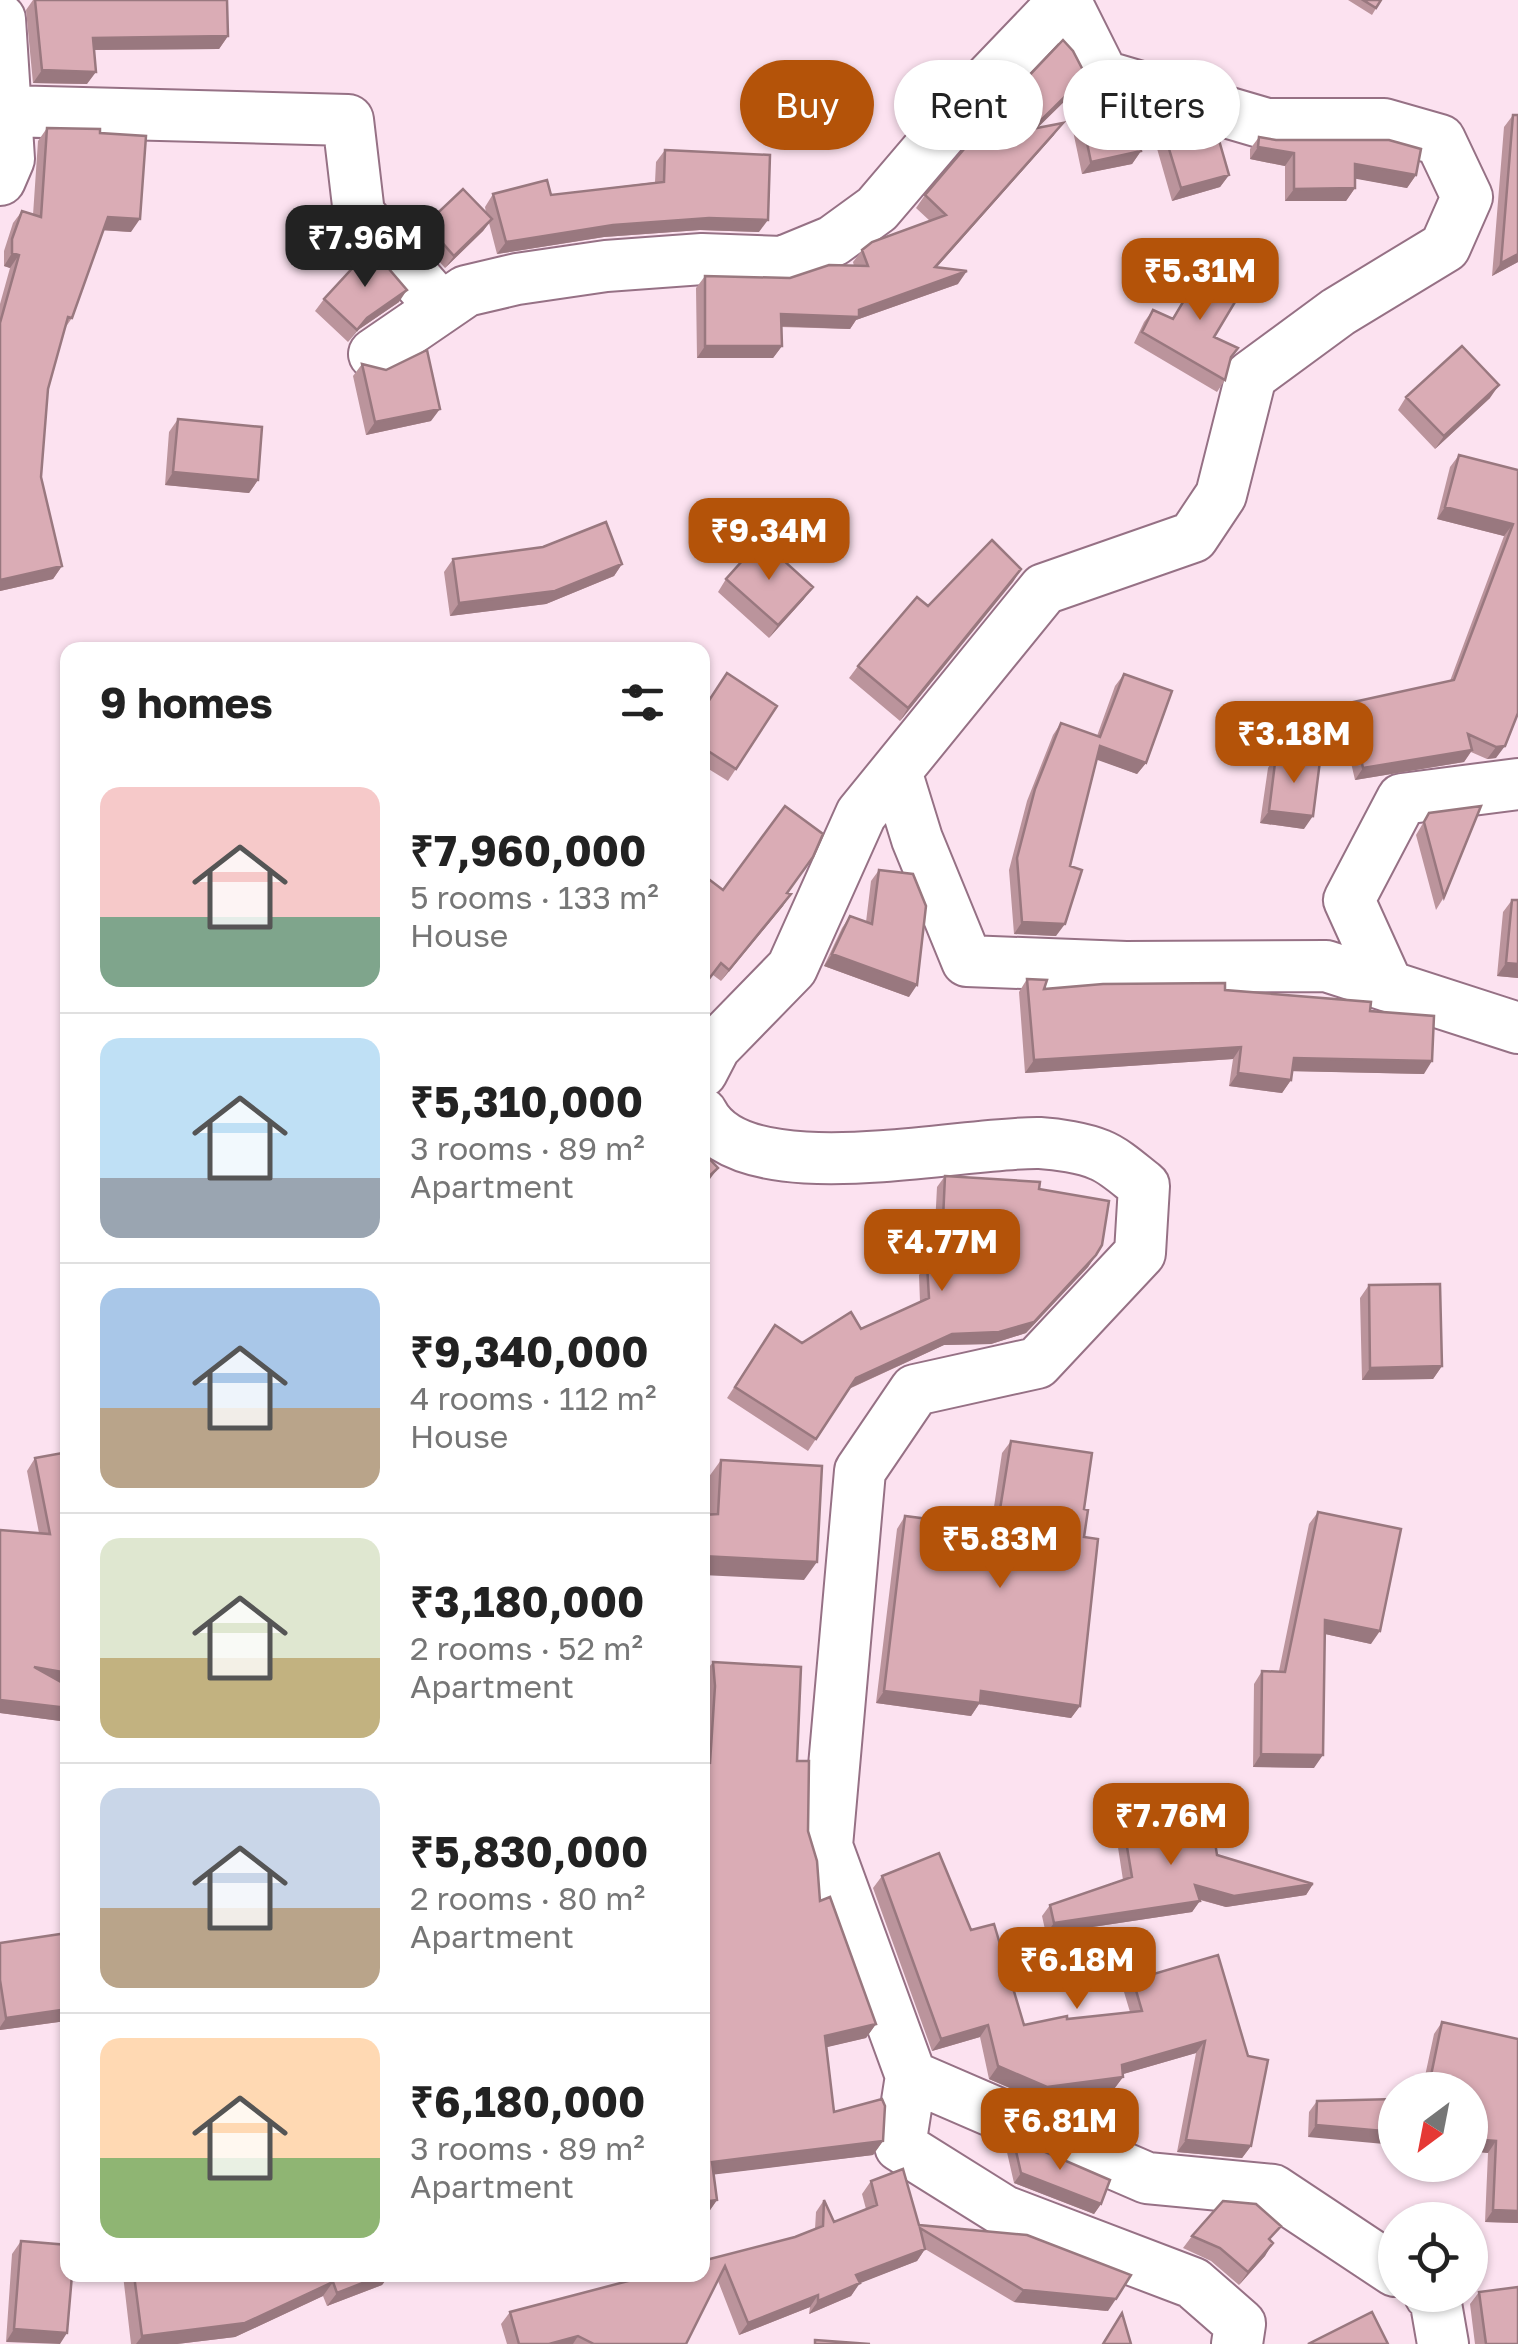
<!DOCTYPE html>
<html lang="en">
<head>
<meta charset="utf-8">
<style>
	:root { --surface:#fff; --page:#f6f6f6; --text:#222; --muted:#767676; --line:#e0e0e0; --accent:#b45309 }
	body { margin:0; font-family:"Golos Text",sans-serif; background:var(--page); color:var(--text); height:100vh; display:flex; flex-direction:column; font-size:38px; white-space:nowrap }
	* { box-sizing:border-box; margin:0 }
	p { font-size:32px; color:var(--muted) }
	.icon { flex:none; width:55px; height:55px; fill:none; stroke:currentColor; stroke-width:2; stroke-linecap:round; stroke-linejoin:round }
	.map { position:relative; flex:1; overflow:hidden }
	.side { position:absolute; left:60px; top:642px; width:650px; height:1640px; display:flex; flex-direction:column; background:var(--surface); border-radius:20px; box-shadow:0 2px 8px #0004 }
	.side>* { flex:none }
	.guide { position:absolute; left:740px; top:60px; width:628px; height:90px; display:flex; gap:20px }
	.needle { width:65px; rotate:212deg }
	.fabs { position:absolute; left:1378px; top:2072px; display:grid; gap:20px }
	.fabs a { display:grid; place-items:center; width:110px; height:110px; border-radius:50%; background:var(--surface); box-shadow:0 2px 8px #0004; font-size:50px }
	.price { position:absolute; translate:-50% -85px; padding:0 22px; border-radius:20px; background:var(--accent); color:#fff; font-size:32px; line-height:65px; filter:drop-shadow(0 2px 5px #0008) }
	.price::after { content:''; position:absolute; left:50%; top:60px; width:30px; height:22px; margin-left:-15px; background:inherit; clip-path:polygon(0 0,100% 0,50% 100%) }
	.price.on { background:#222; color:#fff }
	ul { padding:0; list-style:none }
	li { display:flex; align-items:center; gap:30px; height:250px; padding:0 40px }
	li+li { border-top:2px solid var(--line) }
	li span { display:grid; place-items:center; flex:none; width:280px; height:200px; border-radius:20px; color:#555 }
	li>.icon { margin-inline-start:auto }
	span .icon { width:120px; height:120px; fill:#fffc; stroke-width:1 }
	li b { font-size:42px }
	h2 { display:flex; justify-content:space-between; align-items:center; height:120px; padding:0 40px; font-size:42px }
	.tag { padding:0 35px; border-radius:45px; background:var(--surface); box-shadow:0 2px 8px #0004; font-size:35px; line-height:90px }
	.tag.on { background:var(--accent); color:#fff }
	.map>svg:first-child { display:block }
</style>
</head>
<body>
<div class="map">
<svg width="1518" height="2344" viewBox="0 0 1518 2344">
	<rect width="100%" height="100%" fill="#fce2f0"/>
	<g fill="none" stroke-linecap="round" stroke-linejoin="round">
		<g stroke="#967185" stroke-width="54">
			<path id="minor" d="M0 19 9 159 0 180
				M6 111 348 120 359 214 441 307
				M374 354 466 291 517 279 606 266 702 259 782 262 833 241 877 209 975 94 1065 0
				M896 771 917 839 967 961 1126 967 1326 966 1518 1028
				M1388 986 1349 900 1402 799 1518 784
				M702 1072 715 1047 792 968 861 814 1044 589 1193 537 1221 495 1251 376 1338 312 1445 247 1467 197 1440 140 1384 124H1267L1103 76 1065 0
				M702 1113C743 1194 963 1141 1040 1143 1057 1144 1084 1148 1100 1155 1115 1161 1131 1176 1144 1186L1140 1253 1037 1363 915 1390 860 1471 827 1846 911 2076 900 2146 1004 2211 1193 2283 1240 2324 1237 2344
				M911 2076 1147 2178 1273 2190 1395 2271
				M1430 2295 1435 2298 1443 2344"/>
		</g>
		<use href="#minor" stroke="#fff" stroke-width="50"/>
	</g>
	<path fill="#bb949c" d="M33 0H227L228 36 219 49 94 50 87 84 33 83 26 10Z
		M1348 0H1381L1372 15Z
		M1077 89 1037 128 1054 135 937 267 958 284 856 320 850 329 781 327 782 346 773 358H697L696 288 705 276 790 278 854 266 853 262 862 250 930 221 916 208 925 195Z
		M1513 115 1518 262 1492 276 1504 127Z
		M1082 119 1141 151 1132 164 1082 174 1073 131Z
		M1162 126 1229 175 1220 187 1172 201 1154 138Z
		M47 128 131 232 103 230 72 318 65 328 48 389 41 477 62 566 53 579 0 591V304L10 268 4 266V251L13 223 22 211 33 215 38 141Z
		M1259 137 1416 175 1407 188 1355 178V188L1346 201H1285V166L1250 159V149Z
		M665 150 759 232 700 230 604 237 497 254 489 223 483 231 445 268 417 237 426 224 486 213 485 207 493 194 551 195 655 182 656 162Z
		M1205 265 1214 337 1231 357 1225 380 1217 392 1134 343 1144 322 1153 310 1172 319Z
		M324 299 399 302 358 330 348 342 315 311Z
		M362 364 431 421 366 435 353 376Z
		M1406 397 1490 398 1435 449 1398 410Z
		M178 419 258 480 249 493 165 485 169 432Z
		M1459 455 1518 470 1496 758 1487 759 1471 752 1464 762 1355 780 1340 715 1349 703 1450 681 1504 536 1437 519 1450 467Z
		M543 547 622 564 614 576 546 604 450 616 444 572 453 559Z
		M1021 569 900 721 849 678 858 666 928 606Z
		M726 579 804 599 769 638 718 592Z
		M1124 674 1146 763 1137 774 1097 759 1070 866 1056 936 1014 934 1009 870 1027 801 1053 735 1061 723 1097 736 1115 686Z
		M777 706 728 781 702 765V710Z
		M1276 755 1304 829 1260 823 1268 768Z
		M1429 813 1444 897 1436 910 1416 835Z
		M879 870 909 997 824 966 842 928 850 916 866 922 871 881Z
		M723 890 787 893 783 906 721 981 713 975Z
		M1512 900 1518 978 1497 976 1503 912Z
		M1027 979 1044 989 1225 990 1370 1011 1424 1074 1292 1071 1291 1080 1282 1093 1229 1086 1233 1059 1025 1073 1019 992Z
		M945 1176 1039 1189 1096 1255 1088 1267 1026 1333 991 1344 944 1345 849 1389 808 1451 727 1398 775 1325 802 1343 861 1329 920 1302 919 1275 927 1264H933L937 1187Z
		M1369 1285 1442 1366 1433 1379 1362 1380 1360 1298Z
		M1011 1441 1084 1509 1080 1706 1071 1718 979 1704 971 1716 876 1703 897 1529 905 1516 991 1527 1002 1453Z
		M68 1452V1722L0 1713V1530L39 1533 27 1471 35 1458Z
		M721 1460 804 1580 706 1514 708 1478Z
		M1318 1512 1371 1644 1325 1634 1314 1768 1253 1767 1254 1684 1262 1671H1279L1309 1524Z
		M713 1662 797 1761 820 1901 876 2024 866 2038 826 2047 834 2112 883 2141 873 2155 714 2174 717 2200 708 2213 702 2214V1743L706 1700 703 1675Z
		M1122 1817 1217 1855 1313 1884 1306 1895 1226 1907 1200 1900 1192 1912 1046 1934 1042 1916 1050 1905 1123 1880 1115 1828Z
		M882 1876 971 1930 1024 2025 1067 2019 1130 2012 1124 1992 1133 1980 1218 1955 1251 2146 1242 2158 1177 2152 1196 2053 1123 2074V2077L1114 2089 1038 2100 989 2079 980 2037 932 2051 873 1888Z
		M68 1937V2031L66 2021 0 2030V1943Z
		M1442 2022 1518 2039V2223L1485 2222 1488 2153 1470 2151V2090H1422L1434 2034Z
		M1395 2099 1308 2137 1309 2112 1317 2101Z
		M1013 2138 1101 2204 1094 2214 1014 2183 1006 2148Z
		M871 2181 919 2225 1108 2311 1014 2302 925 2249 917 2261 859 2283 851 2296 809 2314 810 2307 739 2335 718 2281 686 2344H507L501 2324 510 2312 795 2237 815 2229 816 2212 824 2200 834 2222 866 2209 862 2194Z
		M1192 2236 1271 2241 1265 2256 1239 2285 1211 2261 1183 2248Z
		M21 2241 68 2275 6 2342 12 2254Z
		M123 2275H396L388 2277 382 2285 327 2306 323 2296 235 2337 177 2344H131Z
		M1479 2292 1518 2344H1475L1470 2304Z"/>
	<path fill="#99787f" d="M228 36 219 49 85 50 93 38Z
		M42 70 96 72 87 84 33 83Z
		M1086 76 1077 89 1023 142 1032 129Z
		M1063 123 1054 135 926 279 935 267Z
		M1258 147 1294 153 1285 166 1250 159Z
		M1141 151 1132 164 1082 174 1091 162Z
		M1355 164 1416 175 1407 188 1346 177Z
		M1229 175 1220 187 1172 201 1181 188Z
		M1355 188 1346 201H1285L1294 189Z
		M108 217 140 219 131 232 99 230Z
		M709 218 768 220 759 232 700 230 604 237 497 254 506 242 613 225Z
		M492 219 483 231 445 268 454 256Z
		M12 253 19 255 10 268 4 266Z
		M1518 254V262L1492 276 1501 263Z
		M967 271 958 284 856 320 850 329 773 326 781 314 859 310Z
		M407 290 399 302 358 330 348 342 367 318Z
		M705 346H782L773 358H697Z
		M1499 385 1490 398 1435 449 1444 436Z
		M440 409 431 421 366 435 375 422Z
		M173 472 258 480 249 493 165 485Z
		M1445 507 1513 524 1504 536 1437 519Z
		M622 564 614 576 546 604 450 616 459 603Z
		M62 566 53 579 0 591V580Z
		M1021 569 1013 582 900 721 908 708Z
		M813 587 804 599 769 638 778 625Z
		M1100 746 1146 763 1137 774 1092 758Z
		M1505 746 1496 758 1487 759 1496 747Z
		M1472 750 1464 762 1355 780 1363 768Z
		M1269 811 1313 816 1304 829 1260 823Z
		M791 894 783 906 721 981 729 970Z
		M1022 922 1065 924 1056 936 1014 934Z
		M832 954 917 985 909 997 824 966Z
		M1506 963 1518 964V978L1497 976Z
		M1241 1047 1233 1059 1025 1073 1034 1060Z
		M1294 1058 1432 1061 1424 1074 1285 1071Z
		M1238 1073 1291 1080 1282 1093 1229 1086Z
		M718 1168 710 1179 702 1187V1183Z
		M1096 1255 1088 1267 1026 1333 991 1344 944 1345 848 1389 856 1378Z
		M1442 1366 1433 1379 1362 1380 1370 1368Z
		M702 1556 817 1562 804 1580 702 1575Z
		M1325 1620 1380 1631 1371 1644 1316 1632Z
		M34 1667 68 1673V1687Z
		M884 1691H981L1080 1706 1071 1718 979 1704 971 1716 876 1703Z
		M0 1700 68 1708V1722L0 1713Z
		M1261 1754 1323 1755 1314 1768 1253 1767Z
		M1313 1884 1306 1895 1226 1907 1188 1896 1195 1885Z
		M1200 1901 1192 1912 1046 1934 1054 1923Z
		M68 2009V2018L66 2021 0 2030V2027L6 2018Z
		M876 2024 866 2038 815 2050 825 2036Z
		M988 2025 980 2037 932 2051 941 2039Z
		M1205 2041 1196 2053 1113 2077 1122 2065Z
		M998 2066 1123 2077 1114 2089 1038 2100 989 2079Z
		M1316 2125 1395 2132V2145L1308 2137Z
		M1470 2139 1496 2141 1488 2153 1470 2151Z
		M1186 2140 1251 2146 1242 2158 1177 2152Z
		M883 2141 873 2155 702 2176 712 2162Z
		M1021 2173 1101 2204 1094 2214 1014 2183Z
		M717 2200 708 2213 702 2214V2202Z
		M1493 2210 1518 2211V2223L1485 2222Z
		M1273 2243 1265 2256 1239 2285 1248 2272Z
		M925 2249 917 2261 848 2288 856 2275Z
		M381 2275H396L388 2277 382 2285 327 2306 337 2293Z
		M333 2282 323 2296 235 2337 177 2344H136L142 2336Z
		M860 2283 851 2296 809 2314 818 2301Z
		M1023 2290 1116 2299 1108 2311 1014 2302Z
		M818 2295 810 2307 739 2335 748 2323Z
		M14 2329 67 2333 60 2344 6 2342Z
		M578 2336 573 2344H549Z"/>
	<path fill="#daacb5" stroke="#99787f" stroke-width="2.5" d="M35 0H227L228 36 93 38 96 72 42 70Z
		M1363 0H1381L1376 8Z
		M1063 40 1073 51 1086 76 1032 129 1063 123 935 267 967 271 859 310V317L781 314 782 346H705V276L790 278 829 265 868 266 862 250 872 242 946 215 925 195 1005 101Z
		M1132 108 1141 151 1091 162 1082 119Z
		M1513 115H1518V254L1501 263Z
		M1193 117 1214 123 1229 175 1181 188 1162 126Z
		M47 128 100 129V133L146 136 140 219 108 217 72 318 68 317 48 389 41 477 62 566 0 580V323L19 255 12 253V239L22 211 41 217Z
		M1259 137 1276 140H1389L1421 149 1416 175 1355 164V188L1294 189V153L1258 147Z
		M665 150 770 155 768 220 709 218 613 225 506 242 493 194 547 180 551 195 664 182Z
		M463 189 492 219 454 256 426 224Z
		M371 248 407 290 367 318 357 330 324 299Z
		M1205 265 1244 287 1214 337 1238 348 1231 357 1225 380 1142 332 1153 310 1173 319Z
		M1462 346 1499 385 1444 436 1406 397Z
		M427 350 440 409 375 422 362 364 386 370Z
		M178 419 262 427 258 480 173 472Z
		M1459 455 1518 470V713L1505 746 1496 747 1468 734 1472 750 1363 768 1349 703 1454 680 1513 524 1445 507Z
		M606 522 622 564 555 591 459 603 453 559 543 547Z
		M761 540 813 587 778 625 726 579Z
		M992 540 1021 569 908 708 858 666 917 597 928 606Z
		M727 673 777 706 736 769 702 747V711Z
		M1124 674 1172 691 1146 763 1100 746 1070 866 1082 870 1065 924 1022 922 1017 858 1035 789 1061 723 1100 737Z
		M1276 755 1320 761 1313 816 1269 811Z
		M785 806 823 834 813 857 787 893 791 894 729 970 721 963 702 988V874L723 890Z
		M1481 806 1444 897 1424 822 1429 813Z
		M879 870 913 874 926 906 917 985 832 954 850 916 872 924Z
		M1512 900H1518V964L1506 963Z
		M1027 979 1047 980 1044 989 1103 984 1225 983V990L1371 1002 1370 1011 1434 1016 1432 1061 1294 1058 1291 1080 1238 1073 1241 1047 1034 1060Z
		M702 1151 718 1168 702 1183Z
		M945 1176 1040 1182 1039 1189 1109 1201 1102 1245 1096 1255 1034 1322 999 1332 952 1334 856 1378 816 1439 735 1387 775 1325 802 1343 851 1312 861 1329 929 1298 927 1264 941 1263Z
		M1440 1284 1442 1366 1370 1368 1369 1285Z
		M1011 1441 1092 1453 1084 1509 1088 1510 1084 1537 1098 1539 1080 1706 981 1691 980 1703 884 1691 905 1516 997 1528Z
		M68 1452V1673L34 1667 68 1686V1708L0 1700V1530L50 1534 35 1458Z
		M721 1460 822 1466 817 1562 702 1556V1515L718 1514Z
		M1318 1512 1401 1529 1380 1631 1325 1620 1323 1755 1261 1754 1262 1671 1285 1672Z
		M713 1662 801 1667 797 1761H809L808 1831 817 1861 820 1901 830 1897 876 2024 825 2036 834 2112 882 2099 885 2106 883 2141 712 2162 717 2200 702 2202V1764L710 1763 715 1686Z
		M1209 1804 1217 1855 1313 1884 1234 1896 1195 1885 1200 1901 1054 1923 1050 1905 1132 1877 1122 1817Z
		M939 1853 971 1930 994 1924 1024 2025 1067 2016V2019L1142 2011 1133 1980 1218 1955 1248 2056 1268 2060 1251 2146 1186 2140 1205 2041 1122 2065 1123 2077 1047 2087 998 2066 988 2025 941 2039 882 1876Z
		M67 1933 68 2009 6 2018 0 1980V1943Z
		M1442 2022 1518 2039V2211L1493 2210 1496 2141 1470 2139V2090H1428Z
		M1395 2099V2132L1316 2125 1317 2101Z
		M1013 2138 1110 2180 1101 2204 1021 2173Z
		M903 2169 919 2225 1027 2235 1131 2275 1116 2299 1023 2290 920 2228 925 2249 856 2275 860 2283 818 2301V2295L748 2323 725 2266 686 2344H594L578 2336 549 2344H519L510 2312 651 2275H702V2261L795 2237 823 2226 824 2200 834 2222 877 2205 871 2181Z
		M1223 2201 1256 2204 1281 2226 1269 2239 1273 2243 1248 2272 1220 2248 1192 2236Z
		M21 2241 68 2245V2275H72L67 2333 14 2329Z
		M134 2275H383L337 2293 333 2282 245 2323 142 2336Z
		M1518 2287V2344H1486L1479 2292Z
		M1372 2312 1388 2344H1308Z
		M1122 2313 1131 2344H1103Z
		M815 2340 870 2344H815Z"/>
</svg>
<div class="fabs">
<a><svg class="needle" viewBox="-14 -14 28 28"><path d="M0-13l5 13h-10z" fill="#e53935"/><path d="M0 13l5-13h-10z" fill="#767676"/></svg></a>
<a><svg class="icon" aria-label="locate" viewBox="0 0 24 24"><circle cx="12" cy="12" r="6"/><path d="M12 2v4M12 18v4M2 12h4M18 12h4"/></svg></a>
</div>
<b class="price on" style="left:365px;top:290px">₹7.96M</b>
<b class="price" style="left:1200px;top:323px">₹5.31M</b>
<b class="price" style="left:769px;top:583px">₹9.34M</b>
<b class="price" style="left:1294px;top:786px">₹3.18M</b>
<b class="price" style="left:942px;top:1294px">₹4.77M</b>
<b class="price" style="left:1000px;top:1591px">₹5.83M</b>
<b class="price" style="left:1171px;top:1868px">₹7.76M</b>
<b class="price" style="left:1077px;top:2012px">₹6.18M</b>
<b class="price" style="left:1060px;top:2173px">₹6.81M</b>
<div class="guide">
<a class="tag on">Buy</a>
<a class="tag">Rent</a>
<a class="tag">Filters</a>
</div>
<section class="side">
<h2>9 homes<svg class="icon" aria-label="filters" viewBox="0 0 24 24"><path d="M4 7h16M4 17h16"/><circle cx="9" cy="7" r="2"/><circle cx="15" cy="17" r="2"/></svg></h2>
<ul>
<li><span style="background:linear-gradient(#f6c9c9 65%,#7fa58c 0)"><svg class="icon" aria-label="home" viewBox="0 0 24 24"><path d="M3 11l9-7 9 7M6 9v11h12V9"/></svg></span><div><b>₹7,960,000</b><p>5 rooms · 133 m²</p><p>House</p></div></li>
<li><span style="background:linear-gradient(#bfe0f5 70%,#9aa5b1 0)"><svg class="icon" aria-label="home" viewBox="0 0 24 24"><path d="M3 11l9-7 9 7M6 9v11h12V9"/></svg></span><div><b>₹5,310,000</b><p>3 rooms · 89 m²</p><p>Apartment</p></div></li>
<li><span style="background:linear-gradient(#a9c7e8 60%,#b9a48a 0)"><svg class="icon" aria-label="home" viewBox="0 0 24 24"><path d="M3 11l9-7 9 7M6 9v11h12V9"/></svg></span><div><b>₹9,340,000</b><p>4 rooms · 112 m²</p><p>House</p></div></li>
<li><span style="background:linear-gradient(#dfe7d0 60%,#c2b280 0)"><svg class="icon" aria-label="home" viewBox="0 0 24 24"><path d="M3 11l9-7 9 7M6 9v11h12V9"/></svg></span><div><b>₹3,180,000</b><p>2 rooms · 52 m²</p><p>Apartment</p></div></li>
<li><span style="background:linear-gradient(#c9d6e8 60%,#b9a48a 0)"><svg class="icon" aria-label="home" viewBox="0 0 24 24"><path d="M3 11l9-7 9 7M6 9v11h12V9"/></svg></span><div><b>₹5,830,000</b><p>2 rooms · 80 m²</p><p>Apartment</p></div></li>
<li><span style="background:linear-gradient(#ffd9b3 60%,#8fb573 0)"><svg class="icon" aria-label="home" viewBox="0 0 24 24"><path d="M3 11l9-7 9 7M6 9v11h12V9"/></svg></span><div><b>₹6,180,000</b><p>3 rooms · 89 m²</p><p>Apartment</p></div></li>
</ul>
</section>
</div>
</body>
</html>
